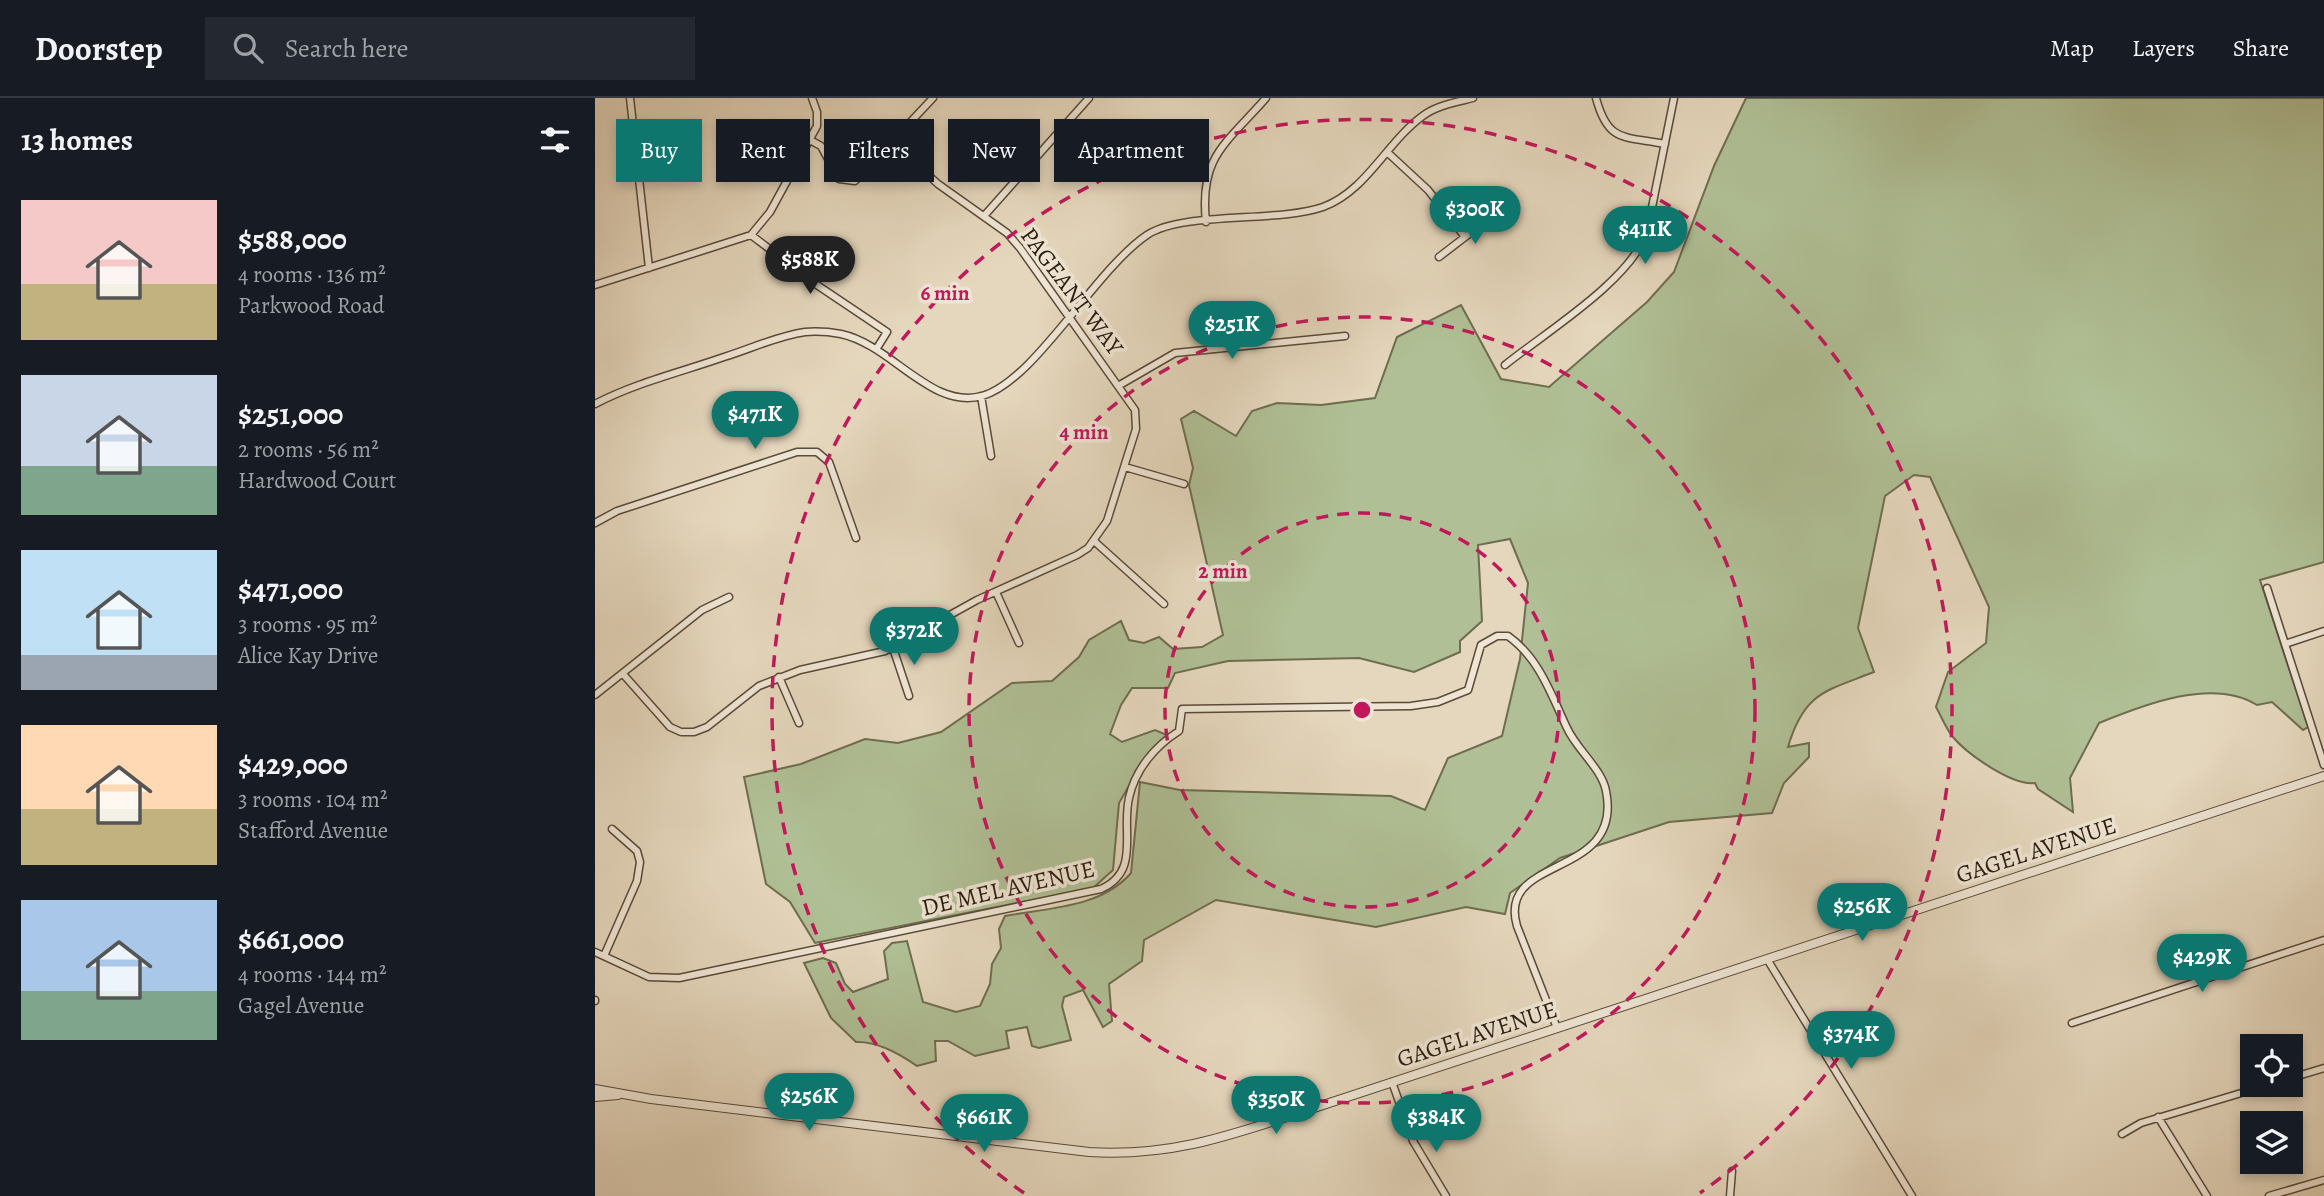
<!DOCTYPE html>
<html lang="en">
<head>
<meta charset="utf-8">
<style>
	:root { --surface:#171b24; --page:#242831; --text:#f1f3f6; --muted:#9ea1a6; --line:#363941; --accent:#0f766e }
	body { margin:0; font-family:Alegreya,serif; background:var(--page); color:var(--text); height:100vh; display:flex; flex-direction:column; font-size:26px; white-space:nowrap }
	* { box-sizing:border-box; margin:0 }
	p { font-size:23px; color:var(--muted) }
	.icon { flex:none; width:38px; height:38px; fill:none; stroke:currentColor; stroke-width:2; stroke-linecap:round; stroke-linejoin:round }
	.map { position:relative; flex:1; overflow:hidden }
	.panel { display:flex; flex-direction:column; background:var(--surface); width:595px }
	.panel>* { flex:none }
	.hud { position:absolute; left:21px; top:21px; width:665px; height:63px; display:flex; gap:14px }
	.controls { position:absolute; left:1645px; top:936px; display:grid; gap:14px }
	.controls a { display:grid; place-items:center; width:63px; height:63px; border-radius:0px; background:var(--surface); box-shadow:0 4px 10px #0003; font-size:35px }
	.price { position:absolute; translate:-50% -60px; padding:0 16px; border-radius:24px; background:var(--accent); color:#fff; font-size:23px; line-height:46px; filter:drop-shadow(0 2px 4px #0008) }
	.price::after { content:''; position:absolute; left:50%; top:42px; width:21px; height:16px; margin-left:-10px; background:inherit; clip-path:polygon(0 0,100% 0,50% 100%) }
	.price.on { background:#222; color:#fff }
	ul { padding:0; list-style:none }
	li { display:flex; align-items:center; gap:21px; height:175px; padding:0 21px }
	li span { display:grid; place-items:center; flex:none; width:196px; height:140px; border-radius:0px; color:#555 }
	li>.icon { margin-inline-start:auto }
	span .icon { width:84px; height:84px; fill:#fffc; stroke-width:1 }
	li b { font-size:30px }
	h2 { display:flex; justify-content:space-between; align-items:center; height:84px; padding:0 21px; font-size:30px }
	.tag { padding:0 24px; border-radius:0px; background:var(--surface); box-shadow:0 4px 10px #0003; font-size:24px; line-height:63px }
	.tag.on { background:var(--accent); color:#fff }
	header { display:flex; align-items:center; gap:42px; box-sizing:border-box; height:98px; padding:0 35px; background:var(--surface); border-bottom:2px solid var(--line) }
	header strong { font-size:33px }
	nav { display:flex; gap:38px; margin-inline-start:auto; font-size:24px }
	.search { width:490px; height:63px; background:var(--page); display:flex; align-items:center; gap:18px; box-sizing:border-box; padding:0 24px; border-radius:0px; color:var(--muted); font-size:26px }
	main { display:flex; flex:1; min-height:0 }
	.map>svg:first-child { display:block }
</style>
</head>
<body>
<header>
<strong>Doorstep</strong>
<div class="search"><svg class="icon" aria-label="search" viewBox="0 0 24 24"><circle cx="10" cy="10" r="6"/><path d="M15 15l6 6"/></svg>Search here</div>
<nav><a>Map</a><a>Layers</a><a>Share</a></nav>
</header>
<main>
<section class="panel">
<h2>13 homes<svg class="icon" aria-label="filters" viewBox="0 0 24 24"><path d="M4 7h16M4 17h16"/><circle cx="9" cy="7" r="2"/><circle cx="15" cy="17" r="2"/></svg></h2>
<ul>
<li><span style="background:linear-gradient(#f6c9c9 60%,#c2b280 0)"><svg class="icon" aria-label="home" viewBox="0 0 24 24"><path d="M3 11l9-7 9 7M6 9v11h12V9"/></svg></span><div><b>$588,000</b><p>4 rooms · 136 m²</p><p>Parkwood Road</p></div></li>
<li><span style="background:linear-gradient(#c9d6e8 65%,#7fa58c 0)"><svg class="icon" aria-label="home" viewBox="0 0 24 24"><path d="M3 11l9-7 9 7M6 9v11h12V9"/></svg></span><div><b>$251,000</b><p>2 rooms · 56 m²</p><p>Hardwood Court</p></div></li>
<li><span style="background:linear-gradient(#bfe0f5 75%,#9aa5b1 0)"><svg class="icon" aria-label="home" viewBox="0 0 24 24"><path d="M3 11l9-7 9 7M6 9v11h12V9"/></svg></span><div><b>$471,000</b><p>3 rooms · 95 m²</p><p>Alice Kay Drive</p></div></li>
<li><span style="background:linear-gradient(#ffd9b3 60%,#c2b280 0)"><svg class="icon" aria-label="home" viewBox="0 0 24 24"><path d="M3 11l9-7 9 7M6 9v11h12V9"/></svg></span><div><b>$429,000</b><p>3 rooms · 104 m²</p><p>Stafford Avenue</p></div></li>
<li><span style="background:linear-gradient(#a9c7e8 65%,#7fa58c 0)"><svg class="icon" aria-label="home" viewBox="0 0 24 24"><path d="M3 11l9-7 9 7M6 9v11h12V9"/></svg></span><div><b>$661,000</b><p>4 rooms · 144 m²</p><p>Gagel Avenue</p></div></li>
</ul>
</section>
<div class="map">
<svg width="1729" height="1098" viewBox="0 0 1729 1098">
	<rect width="100%" height="100%" fill="#e5d7bd"/>
	<filter id="stains"><feTurbulence type="fractalNoise" baseFrequency=".00286" numOctaves="4"/><feColorMatrix values="0 0 0 0 .2 0 0 0 0 .09 0 0 0 0 .02 0 0 0 .5 -.17"/></filter>
	<radialGradient id="worn" r=".72"><stop offset=".6" stop-color="#630" stop-opacity="0"/><stop offset="1" stop-color="#630" stop-opacity=".3"/></radialGradient>
	<path fill="#b0bf95" stroke="#6e6d50" stroke-width="2" d="M1151 0H1729V464L1665 482 1713 629 1708 632 1677 604 1662 607C1618 579 1548 607 1504 625L1475 680 1478 714 1443 691 1440 685C1417 688 1372 656 1357 638 1351 630 1346 618 1341 609L1353 574 1391 545 1394 509 1335 379 1319 377 1290 398 1263 530 1279 574C1231 593 1209 594 1193 649L1214 645V659L1189 685 1177 715 1074 724 965 760 915 795 910 816 871 809 781 829 621 802 549 842 547 863 514 886 517 923 508 929 488 892 469 899 467 908 476 942 444 950 437 948 432 929 411 933 414 950 380 958 353 943H340L341 963 322 968C305 956 283 943 261 944L236 920 209 865 228 860 241 865 250 886 258 894 293 881 289 853 297 845 312 843 328 904 361 914 385 908 395 886 397 866 406 850 404 831 410 818C452 810 506 810 536 775L545 684 585 692 796 698 830 712 853 660 907 638 925 561 933 485 915 441 883 447 887 523 865 543V554L819 574 764 560 633 563 580 575 573 590H537L526 607 515 636 527 644 560 632 572 637 552 657 524 705 518 772 498 790 220 845 195 804 171 786 149 679 206 666 270 641 303 645 346 634 417 585 457 583 484 559 494 542 526 523 534 542 549 545 564 539 578 551 607 549 628 537 594 387 598 370 586 321 599 313 641 338 657 313 682 305 726 307 780 300 802 239 866 207 906 281 954 289 1052 204 1079 174 1119 68Z"/>
	<g fill="none" stroke-linecap="round" stroke-linejoin="round">
		<g stroke="#5a4a38" stroke-width="9">
			<path id="minor" d="M35 0 54 170
				M1001 0C1013 45 1029 38 1070 46
				M215 42 226 48 244 81 260 83 338 0
				M792 54 833 92 870 139
				M389 118 494 0
				M611 124C604 58 631 46 671 0
				M156 137 222 187 292 234 282 250
				M844 159 900 116
				M0 187 156 137 175 114 222 28V14L217 0
				M910 267C951 234 1035 183 1052 134L1079 0
				M523 288 580 255 750 238
				M386 298 396 358
				M0 306C40 285 86 274 129 259 155 251 182 238 210 234 222 233 235 234 246 236 297 247 336 312 387 298 439 284 500 172 552 137 588 113 681 125 728 109 772 93 792 43 829 17 843 7 862 4 878 0
				M530 369 589 386
				M0 425 22 413 202 354H222L234 364 261 440
				M499 443 569 506
				M1672 490 1729 667
				M401 494 424 545
				M1690 546 1729 533
				M298 550 314 598
				M28 576 75 629 86 634H99L112 629 164 588 205 572 290 553 382 502 482 457 493 450 512 423 541 331 540 312 425 150 412 135 343 86 299 46
				M184 579 204 625
				M0 597 107 512 134 499
				M0 854 54 879 84 880 506 791C546 773 526 734 534 700 540 672 560 648 584 633L587 611 816 608 843 604 873 592 886 547 902 538H913C944 560 956 596 972 630 982 652 1007 671 1011 693 1029 782 901 756 922 828L962 930
				M9 858 42 783 45 764 42 753 17 731
				M1172 861 1317 1098
				M0 902V903
				M1477 925 1729 842
				M1696 980 1729 970
				M797 984 818 1043 851 1098
				M1563 1019 1612 1098
				M1527 1036 1546 1025 1673 987
				M1135 1098 1137 1073
				M1674 1098 1729 1082"/>
		</g>
		<g stroke="#5a4a38" stroke-width="10">
			<path id="tertiary" d="M0 991 56 1001 494 1054C579 1059 639 1036 719 1010L1729 678
				M0 999 23 997"/>
		</g>
		<use href="#minor" stroke="#eee5d4" stroke-width="6"/>
		<use href="#tertiary" stroke="#eee5d4" stroke-width="8"/>
	</g>
	<g fill="none" stroke="#c2185b" stroke-width="3.5" stroke-dasharray="12 9">
		<circle cx="767" cy="612" r="197"/>
		<circle cx="767" cy="612" r="393"/>
		<path d="M429 1095A590 590 0 1 1 1105 1095"/>
	</g>
	<g text-anchor="middle" stroke-width="7" stroke-linejoin="round" paint-order="stroke">
		<g font-size="24" fill="#2b1b0c" stroke="#eee5d4">
			<text transform="translate(477 193) rotate(53)" y="8">PAGEANT WAY</text>
			<text transform="translate(1441 752) rotate(-18)" y="8">GAGEL AVENUE</text>
			<text transform="translate(413 790) rotate(-13)" y="8">DE MEL AVENUE</text>
			<text transform="translate(882 936) rotate(-18)" y="8">GAGEL AVENUE</text>
		</g>
	</g>
	<circle cx="767" cy="612" r="10" fill="#c2185b" stroke="#eee5d4" stroke-width="3.5"/>
	<g font-size="21" text-anchor="middle" font-weight="bold" fill="#c2185b" stroke="#eee5d4" stroke-width="7" stroke-linejoin="round" paint-order="stroke">
		<text x="350" y="202">6 min</text>
		<text x="489" y="341">4 min</text>
		<text x="628" y="480">2 min</text>
	</g>
	<rect width="100%" height="100%" filter="url(#stains)"/>
	<rect width="100%" height="100%" fill="url(#worn)"/>
</svg>
<div class="controls">
<a><svg class="icon" aria-label="locate" viewBox="0 0 24 24"><circle cx="12" cy="12" r="6"/><path d="M12 2v4M12 18v4M2 12h4M18 12h4"/></svg></a>
<a><svg class="icon" aria-label="layers" viewBox="0 0 24 24"><path d="M12 4l9 5-9 5-9-5zM3 14l9 5 9-5"/></svg></a>
</div>
<b class="price" style="left:880px;top:148px">$300K</b>
<b class="price" style="left:1050px;top:168px">$411K</b>
<b class="price on" style="left:215px;top:198px">$588K</b>
<b class="price" style="left:637px;top:263px">$251K</b>
<b class="price" style="left:160px;top:353px">$471K</b>
<b class="price" style="left:319px;top:569px">$372K</b>
<b class="price" style="left:1267px;top:845px">$256K</b>
<b class="price" style="left:1607px;top:896px">$429K</b>
<b class="price" style="left:1256px;top:973px">$374K</b>
<b class="price" style="left:214px;top:1035px">$256K</b>
<b class="price" style="left:681px;top:1038px">$350K</b>
<b class="price" style="left:389px;top:1056px">$661K</b>
<b class="price" style="left:841px;top:1056px">$384K</b>
<div class="hud">
<a class="tag on">Buy</a>
<a class="tag">Rent</a>
<a class="tag">Filters</a>
<a class="tag">New</a>
<a class="tag">Apartment</a>
</div>
</div>
</main>
</body>
</html>
